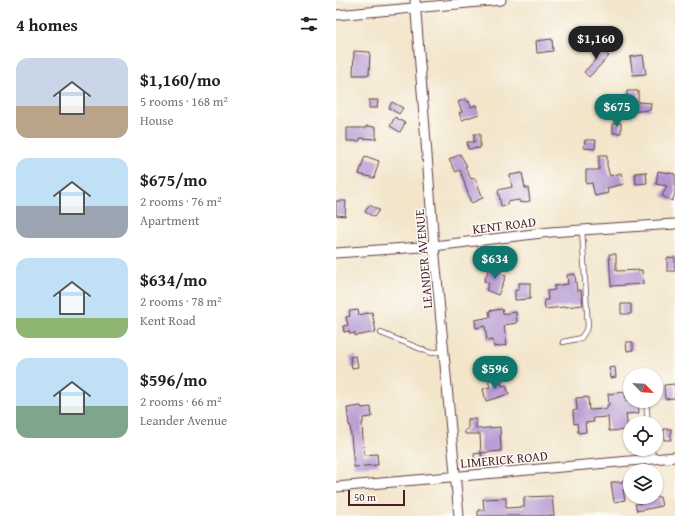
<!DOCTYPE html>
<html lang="en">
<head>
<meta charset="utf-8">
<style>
	:root { --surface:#fff; --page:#f6f6f6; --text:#202124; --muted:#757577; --accent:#0f766e }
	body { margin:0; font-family:"Gentium Book Plus",serif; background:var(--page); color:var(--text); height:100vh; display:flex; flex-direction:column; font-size:15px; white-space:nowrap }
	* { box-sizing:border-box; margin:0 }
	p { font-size:13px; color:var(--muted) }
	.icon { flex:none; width:22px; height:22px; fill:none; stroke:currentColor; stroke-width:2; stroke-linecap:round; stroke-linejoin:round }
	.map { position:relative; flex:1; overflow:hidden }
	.sheet { display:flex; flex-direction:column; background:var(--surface); width:336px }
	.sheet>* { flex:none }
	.needle { width:26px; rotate:115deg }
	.buttons { position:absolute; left:287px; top:368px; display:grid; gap:8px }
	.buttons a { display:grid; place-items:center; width:40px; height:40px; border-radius:50%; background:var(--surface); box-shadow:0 1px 3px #0004; font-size:20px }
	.scale { position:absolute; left:12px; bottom:10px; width:57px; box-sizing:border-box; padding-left:4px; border:2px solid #4a1f2b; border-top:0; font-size:11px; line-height:14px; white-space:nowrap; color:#4a1f2b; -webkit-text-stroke:3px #fdfcf7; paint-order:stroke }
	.price { position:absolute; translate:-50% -34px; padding:0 9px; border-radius:14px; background:var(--accent); color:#fff; font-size:13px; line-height:26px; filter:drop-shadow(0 1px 2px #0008) }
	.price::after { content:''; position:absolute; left:50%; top:24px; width:12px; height:9px; margin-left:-6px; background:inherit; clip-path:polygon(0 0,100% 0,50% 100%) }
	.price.active { background:#222; color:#fff }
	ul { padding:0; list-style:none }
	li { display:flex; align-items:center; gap:12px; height:100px; padding:0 16px }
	li span { display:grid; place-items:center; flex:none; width:112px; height:80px; border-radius:12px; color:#555 }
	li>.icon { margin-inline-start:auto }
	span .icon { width:48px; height:48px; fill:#fffc; stroke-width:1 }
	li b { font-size:17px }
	h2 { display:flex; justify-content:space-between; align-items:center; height:48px; padding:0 16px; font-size:17px }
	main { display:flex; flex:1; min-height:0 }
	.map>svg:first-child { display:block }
</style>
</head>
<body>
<main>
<section class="sheet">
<h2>4 homes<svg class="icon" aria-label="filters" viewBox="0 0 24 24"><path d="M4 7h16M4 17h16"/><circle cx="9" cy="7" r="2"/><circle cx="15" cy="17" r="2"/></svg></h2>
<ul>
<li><span style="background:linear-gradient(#c9d6e8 60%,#b9a48a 0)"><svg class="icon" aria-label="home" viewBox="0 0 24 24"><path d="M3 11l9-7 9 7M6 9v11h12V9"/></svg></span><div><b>$1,160/mo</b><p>5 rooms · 168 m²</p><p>House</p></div></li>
<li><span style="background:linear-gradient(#bfe0f5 60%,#9aa5b1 0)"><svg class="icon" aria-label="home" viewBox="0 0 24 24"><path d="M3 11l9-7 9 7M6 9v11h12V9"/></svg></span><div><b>$675/mo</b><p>2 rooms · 76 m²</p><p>Apartment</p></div></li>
<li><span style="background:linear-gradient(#bfe0f5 75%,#8fb573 0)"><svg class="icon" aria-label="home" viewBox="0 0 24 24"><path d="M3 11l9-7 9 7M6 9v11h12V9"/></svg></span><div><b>$634/mo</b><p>2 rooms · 78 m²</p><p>Kent Road</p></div></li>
<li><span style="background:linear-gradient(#bfe0f5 60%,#7fa58c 0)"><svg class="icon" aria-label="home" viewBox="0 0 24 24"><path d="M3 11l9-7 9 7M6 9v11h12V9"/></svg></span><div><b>$596/mo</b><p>2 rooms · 66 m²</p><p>Leander Avenue</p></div></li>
</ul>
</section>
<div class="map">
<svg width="339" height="516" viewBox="0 0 339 516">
	<rect width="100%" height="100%" fill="#fdfcf7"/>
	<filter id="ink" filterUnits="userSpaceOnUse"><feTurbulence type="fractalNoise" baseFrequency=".025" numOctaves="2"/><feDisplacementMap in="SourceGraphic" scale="8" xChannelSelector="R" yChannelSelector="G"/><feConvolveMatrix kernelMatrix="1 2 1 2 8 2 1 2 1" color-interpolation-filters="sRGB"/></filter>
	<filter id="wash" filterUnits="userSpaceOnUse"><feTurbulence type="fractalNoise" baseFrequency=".012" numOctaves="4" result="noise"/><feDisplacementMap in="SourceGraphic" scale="16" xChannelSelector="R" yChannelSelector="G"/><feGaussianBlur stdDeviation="0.9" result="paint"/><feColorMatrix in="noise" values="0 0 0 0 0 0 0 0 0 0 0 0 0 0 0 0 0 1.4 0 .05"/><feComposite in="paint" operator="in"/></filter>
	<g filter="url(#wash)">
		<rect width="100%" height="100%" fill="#f2e5ca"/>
		<g id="blocks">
			<path fill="#b397d0" d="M216 39 217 51 201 53 200 41Z
				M259 44 273 56 253 77 248 72 262 57 254 49Z
				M18 51 34 52 33 75H17Z
				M307 55 310 74 297 75 294 57Z
				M291 91H302V102L315 103 314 110 291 112Z
				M130 99 131 102 133 101 135 107 140 105 143 114 126 120 123 113 126 112 122 102Z
				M33 100H42L41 108H33Z
				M56 102 67 108 63 114 53 108Z
				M59 117 69 123 64 132 54 126Z
				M277 123H285V133H277Z
				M30 126 40 127V139L24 138V141H11V128H30Z
				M138 134H144V148L132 149 131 142H138Z
				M249 140H260L259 149 248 148Z
				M124 154 131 166 129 167 135 179 139 178 147 198 135 203 124 170 120 172 113 160Z
				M263 155H271V166L274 176 285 173 288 184 271 188 272 193 259 196 256 183 250 184V170H263Z
				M29 156 43 161 38 178 23 174Z
				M322 171 339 174V194L336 201 326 196 331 186 320 184Z
				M310 172 311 183 300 184 299 173Z
				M186 173 189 188H192L194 201 184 203 183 200 171 202V205L165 206 162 190 176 187 174 175Z
				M0 201H10L9 216 0 215Z
				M33 205 43 210 38 217 29 212Z
				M273 254H280V271L306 270 307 284 275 286Z
				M339 257V271H331V258Z
				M158 266 166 270 164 274 170 276 162 295 150 290 153 284 148 281 153 269 156 270Z
				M239 274 241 291 245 290 247 305 209 309 208 300H212L211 291 219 290 218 286 232 284 231 275Z
				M183 283H194V299L179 300V290H183Z
				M285 304H295V314H285Z
				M166 309 167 314 180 312 181 323 168 325 171 345 158 347 157 340 151 341 149 326 140 328 139 320 154 317 153 311Z
				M22 310 23 315 36 312 40 332 19 336V333L14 334 13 331 8 332 7 326 12 325 10 317 14 316 13 311Z
				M290 342H297V350L291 351Z
				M20 356 22 367 16 368 14 357Z
				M279 367 280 377 275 378 273 368Z
				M163 377 166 386 170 385 173 394 150 401 147 389 154 387 152 381Z
				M339 384V398L329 399 328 385Z
				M289 392 290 402 302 401 303 413 290 414 292 430 273 431 272 417 257 418 258 422 249 423 250 432 242 433 241 423 238 424 237 411 241 410 240 398 252 397 253 410 271 409V405H273L272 394Z
				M25 406 26 408 35 407 36 417 27 418V423H26L28 455 41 454 42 465 18 467 14 425H13L11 408Z
				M132 419H140V429L164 427 165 451 145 453 144 434H129V430L132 429Z
				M328 429H335V440H328Z
				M145 453 146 461 139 463 138 454Z
				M294 479V490H287L289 500 278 502 275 482H287V480Z
				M216 496 218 516H142V510H148L147 499 170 498V508L188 507V497Z
				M307 497H324L326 506 301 511 299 504 308 503Z"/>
		</g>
	</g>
	<g filter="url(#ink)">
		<use href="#blocks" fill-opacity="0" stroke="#633d43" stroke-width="1"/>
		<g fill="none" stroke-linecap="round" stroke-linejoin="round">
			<g stroke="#633d43" stroke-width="6">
				<path id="service" d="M45 333 95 353 108 351
					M227 342 245 338 252 327 246 230
					M310 401 312 423
					M316 449 317 459"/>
			</g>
			<g stroke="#633d43" stroke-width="11">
				<path id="minor" d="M79 0 98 246 123 516
					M0 15 165 0
					M0 253 98 246 214 232 339 224
					M0 487 339 457"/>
			</g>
			<use href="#service" stroke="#fff" stroke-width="4.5"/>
			<use href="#minor" stroke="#fff" stroke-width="9"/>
		</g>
	</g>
	<g text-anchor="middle" stroke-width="3" stroke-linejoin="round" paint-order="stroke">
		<g font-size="13" fill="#4a1f2b" stroke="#fdfcf7">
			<text transform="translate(168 225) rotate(-7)" y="5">KENT ROAD</text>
			<text transform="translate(87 259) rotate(-95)" y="5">LEANDER AVENUE</text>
			<text transform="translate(168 459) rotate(-5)" y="5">LIMERICK ROAD</text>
		</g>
	</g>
</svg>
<div class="buttons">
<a><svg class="needle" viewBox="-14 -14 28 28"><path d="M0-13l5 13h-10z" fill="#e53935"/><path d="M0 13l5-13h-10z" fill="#757577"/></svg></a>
<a><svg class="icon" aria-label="locate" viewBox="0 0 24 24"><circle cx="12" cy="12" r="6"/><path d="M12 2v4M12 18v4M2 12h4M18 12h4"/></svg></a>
<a><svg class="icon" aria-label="layers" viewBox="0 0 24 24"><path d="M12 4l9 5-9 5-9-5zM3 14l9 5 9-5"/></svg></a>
</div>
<div class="scale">50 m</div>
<b class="price active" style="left:260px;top:60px">$1,160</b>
<b class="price" style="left:281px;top:128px">$675</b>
<b class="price" style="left:159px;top:280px">$634</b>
<b class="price" style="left:159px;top:390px">$596</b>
</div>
</main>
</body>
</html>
